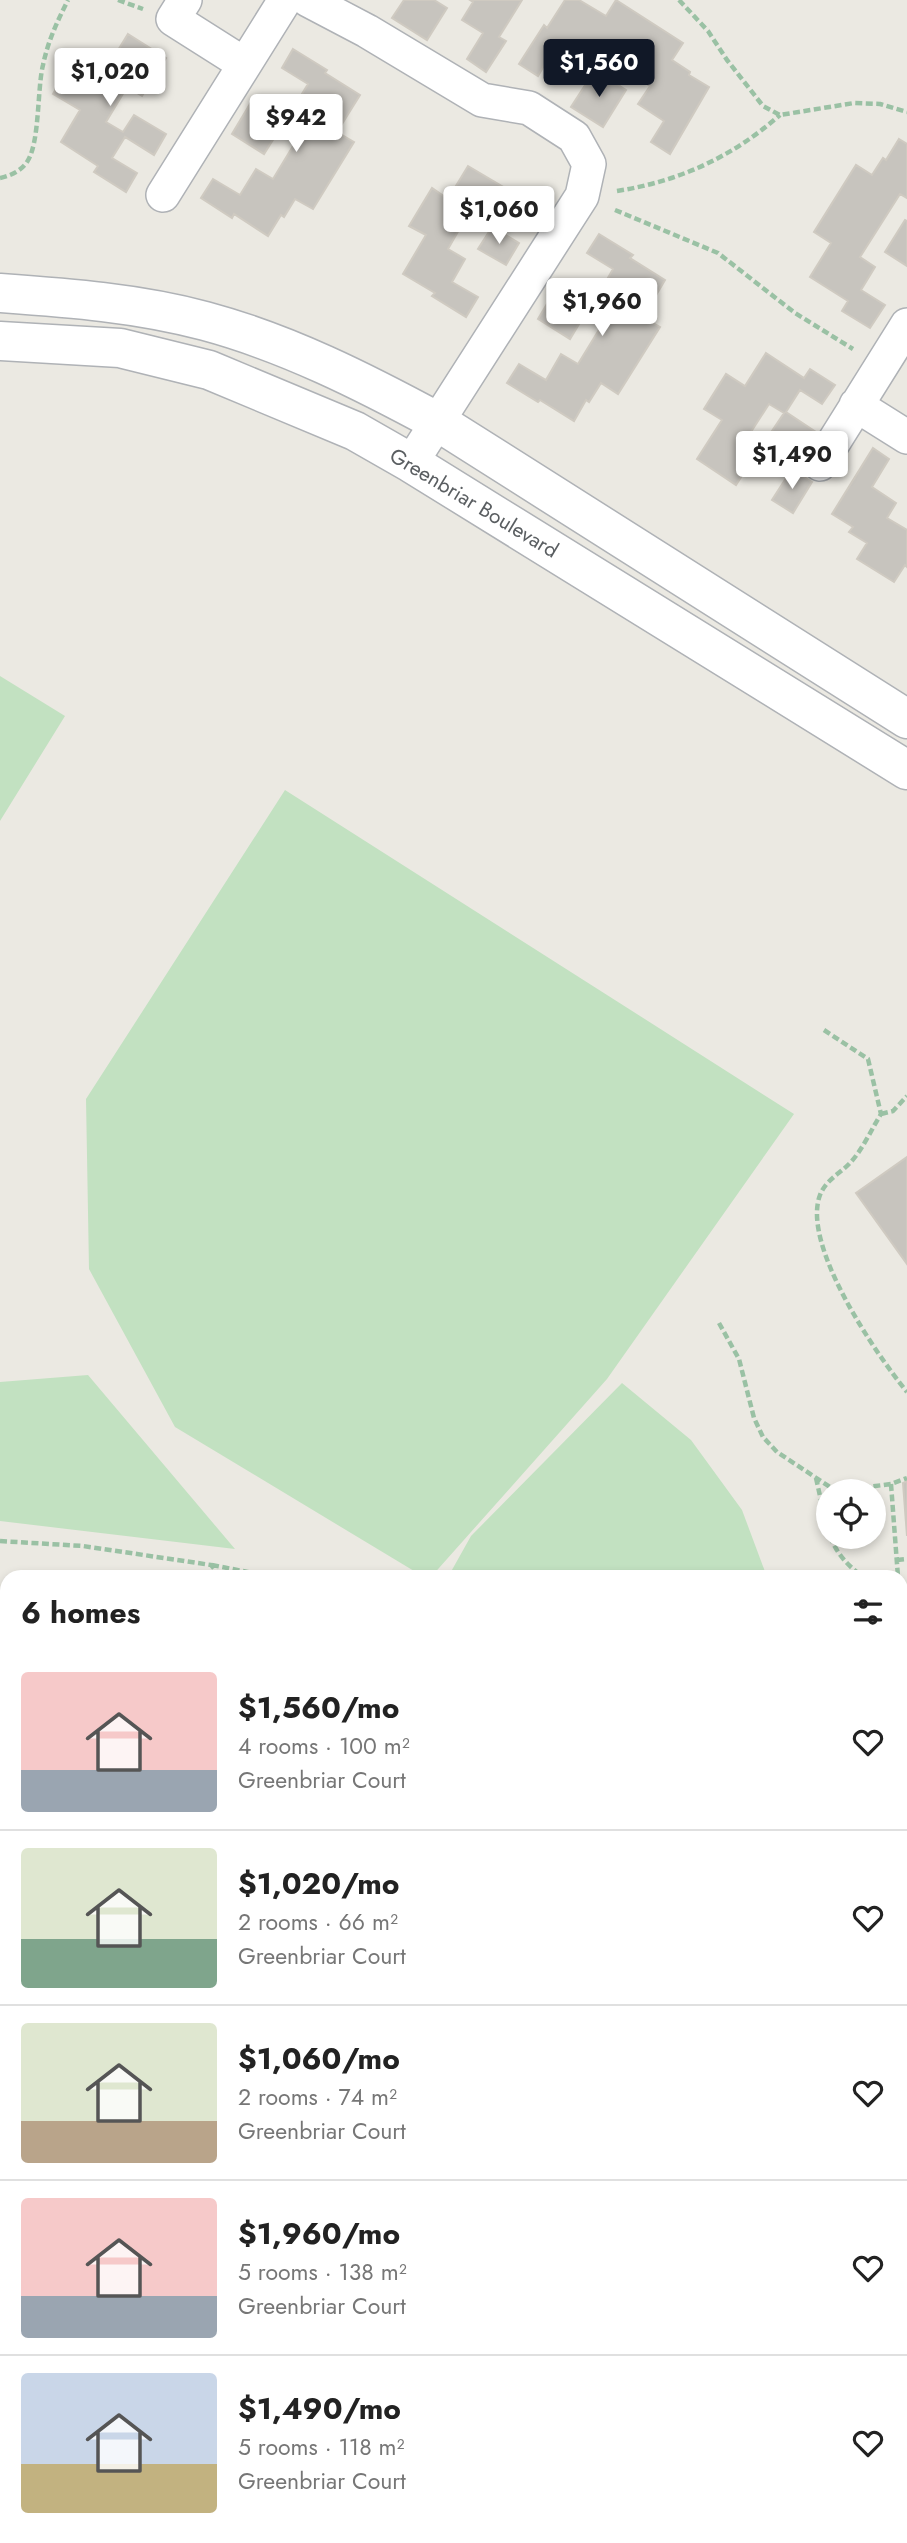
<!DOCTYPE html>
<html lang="en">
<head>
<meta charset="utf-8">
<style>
	:root { --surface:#fff; --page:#f6f6f6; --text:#222; --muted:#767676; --line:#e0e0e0; --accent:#111827 }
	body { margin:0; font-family:Jost,sans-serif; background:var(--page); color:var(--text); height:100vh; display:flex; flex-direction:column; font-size:26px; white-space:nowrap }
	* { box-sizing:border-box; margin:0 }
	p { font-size:23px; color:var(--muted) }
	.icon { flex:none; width:38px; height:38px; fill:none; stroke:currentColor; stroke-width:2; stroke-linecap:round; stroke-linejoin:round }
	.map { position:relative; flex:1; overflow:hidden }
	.panel { position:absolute; left:0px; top:1570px; width:908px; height:975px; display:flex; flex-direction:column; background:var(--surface); border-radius:21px 21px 0 0; box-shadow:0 4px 10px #0003 }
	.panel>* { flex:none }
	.tools { position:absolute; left:816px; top:1479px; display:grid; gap:14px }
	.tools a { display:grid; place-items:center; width:70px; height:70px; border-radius:50%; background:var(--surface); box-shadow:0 4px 10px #0003; font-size:35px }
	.price { position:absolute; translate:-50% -60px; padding:0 16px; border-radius:7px; background:#fff; color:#222; font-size:23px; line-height:46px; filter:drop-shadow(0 2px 4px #0008) }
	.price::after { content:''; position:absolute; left:50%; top:42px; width:21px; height:16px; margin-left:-10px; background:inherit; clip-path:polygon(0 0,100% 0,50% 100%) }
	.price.current { background:var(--accent); color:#fff }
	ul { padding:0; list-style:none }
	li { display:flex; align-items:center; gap:21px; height:175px; padding:0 21px }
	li+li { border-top:2px solid var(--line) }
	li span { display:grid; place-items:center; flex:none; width:196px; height:140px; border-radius:7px; color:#555 }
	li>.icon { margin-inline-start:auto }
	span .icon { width:84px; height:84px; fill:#fffc; stroke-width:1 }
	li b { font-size:30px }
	h2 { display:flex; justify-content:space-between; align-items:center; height:84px; padding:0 21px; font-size:30px }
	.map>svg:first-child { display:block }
</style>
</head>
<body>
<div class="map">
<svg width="907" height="2543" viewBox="0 0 907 2543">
	<rect width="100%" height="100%" fill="#ebe9e2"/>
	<path fill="#c2e1c1" d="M0 676 65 716 0 821Z
		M285 790 794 1114 607 1379 431 1577H424L175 1427 89 1269 86 1099Z
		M88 1375 235 1549 0 1521V1382Z
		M622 1383 691 1440 742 1510 767 1577H448L471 1536Z
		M901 2426 907 2429V2543H717L720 2538H901Z"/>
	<path fill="#c7c4be" stroke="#cfcac1" stroke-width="2" d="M404 0H434L447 8 427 40 392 18Z
		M470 0H522L499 37 506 41 486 72 467 59 483 33 462 20 473 2Z
		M565 0H579L606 16 616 0 683 43 672 60 690 72 689 75 709 87 670 154 651 142 664 121 638 104 650 86 588 47 577 65 553 50 538 76 519 64 544 25 547 28Z
		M128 34 166 58 142 96 127 87 106 122 123 132 134 115 166 134 154 155 125 137 112 158 137 173 126 192 94 172 98 166 61 142 80 110 53 94 76 56 104 73Z
		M293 49 327 70 325 73 360 95 337 132 354 142 313 209 295 199 284 217 281 215 268 236 234 214 232 218 201 198 213 179 240 195 256 169 273 179 310 118 294 107 308 84 282 68Z
		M595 70 626 90 603 127 571 107Z
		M253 99 286 119 264 154 232 134Z
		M899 139 907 144V198L900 194 860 257 875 267 861 290 885 305 870 328 842 311 848 301 810 277 831 243 814 232 856 165 872 175 883 158 886 160Z
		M468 166 510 191 489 226 468 214 448 249 465 259 452 282 478 297 466 317 432 296 435 293 403 274 426 235 409 226 432 188 448 199Z
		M905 220 907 221V266L885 252Z
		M492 227 519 243 506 265 478 249Z
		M599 234 633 255 630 258 665 280 643 317 660 327 618 394 601 383 589 402 586 400 574 421 540 400 538 402 507 383 519 364 546 380 561 354 578 364 616 302 600 292 613 269 587 253Z
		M559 284 591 304 570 339 538 319Z
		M766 353 804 378 810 369 835 385 822 404 800 390 786 412 816 432 804 451 772 431 784 413 769 404 749 435 766 446 753 465 750 463 736 485 697 459 722 420 704 409 726 374 745 386Z
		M873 448 889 459 872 487 896 503 887 518 907 530V567L905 565 894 582 857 559 867 543 849 532 853 527 832 514Z
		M792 469 812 482 793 513 772 500Z
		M907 1157V1264L856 1193Z
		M907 1481V1536L903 1483Z
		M0 2318 7 2326V2538H114L122 2543H0Z
		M202 2538H463L459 2543H199Z"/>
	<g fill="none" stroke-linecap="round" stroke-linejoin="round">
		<g stroke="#afb2b6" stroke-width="20">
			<path id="service" d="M0 1737 7 1742
				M901 1834 907 1850
				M901 2140 907 2129"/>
		</g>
		<g stroke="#afb2b6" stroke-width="36">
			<path id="minor" d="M185 0 173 19 244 64
				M308 0 367 31 482 100 529 108 574 137 589 164 582 196 411 463
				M163 195 285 0
				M856 405 907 437
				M820 464 907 325
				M689 2543 693 2538"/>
		</g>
		<g stroke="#afb2b6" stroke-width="41">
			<path id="tertiary" d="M0 293C69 298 138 303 205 321 287 343 364 382 438 422L907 719
				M0 341 120 348 209 370 355 431 411 463 907 770"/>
		</g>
		<path stroke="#9ac1a4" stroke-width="4.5" stroke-dasharray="7 3.5" stroke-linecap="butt" d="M118 0 143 9
			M679 0 708 31 727 60 763 106 780 115 854 103 880 104 907 112
			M0 178C10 176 21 171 27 162 40 143 37 89 43 65 48 41 57 22 68 0
			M617 191C680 181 732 157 780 115
			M615 210 718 253 795 313 853 349
			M824 1030 868 1059 881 1114C871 1130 862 1151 849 1164 838 1175 826 1180 820 1195 801 1245 876 1354 907 1392
			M881 1114 893 1111 907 1096
			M719 1323 739 1359 754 1418 763 1437 777 1452 836 1491 891 1484 907 1478
			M816 1478 828 1532
			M891 1484 898 1577
			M830 1536C837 1554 847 1565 863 1577
			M0 1541 83 1546 211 1565 221 1577
			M897 1560 907 1559
			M212 1565 273 1577
			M901 1607 907 1632
			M0 1616 7 1618"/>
		<use href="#service" stroke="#fff" stroke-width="18"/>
		<use href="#minor" stroke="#fff" stroke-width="33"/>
		<use href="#tertiary" stroke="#fff" stroke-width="38"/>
	</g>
	<g text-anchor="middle" stroke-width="6" stroke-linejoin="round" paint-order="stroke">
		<g font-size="21" fill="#5a5e61" stroke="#fff">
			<text transform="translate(474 503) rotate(31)" y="7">Greenbriar Boulevard</text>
		</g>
	</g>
</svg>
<div class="tools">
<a><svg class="icon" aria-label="locate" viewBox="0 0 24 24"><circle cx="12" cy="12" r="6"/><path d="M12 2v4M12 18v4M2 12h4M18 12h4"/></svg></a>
</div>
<b class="price current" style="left:599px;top:99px">$1,560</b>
<b class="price" style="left:110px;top:108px">$1,020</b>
<b class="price" style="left:296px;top:154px">$942</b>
<b class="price" style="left:499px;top:246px">$1,060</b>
<b class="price" style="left:602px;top:338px">$1,960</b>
<b class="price" style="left:792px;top:491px">$1,490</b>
<section class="panel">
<h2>6 homes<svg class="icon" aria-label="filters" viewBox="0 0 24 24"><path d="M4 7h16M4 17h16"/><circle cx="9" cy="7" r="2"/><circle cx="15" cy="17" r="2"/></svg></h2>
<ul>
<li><span style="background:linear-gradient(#f6c9c9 70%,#9aa5b1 0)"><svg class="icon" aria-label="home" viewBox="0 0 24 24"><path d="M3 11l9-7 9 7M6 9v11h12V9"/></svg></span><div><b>$1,560/mo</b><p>4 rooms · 100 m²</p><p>Greenbriar Court</p></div><svg class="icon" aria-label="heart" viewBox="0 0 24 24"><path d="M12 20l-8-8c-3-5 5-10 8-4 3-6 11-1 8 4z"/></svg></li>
<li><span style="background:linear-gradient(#dfe7d0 65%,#7fa58c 0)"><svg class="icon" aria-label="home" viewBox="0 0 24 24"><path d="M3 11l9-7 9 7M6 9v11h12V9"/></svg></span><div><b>$1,020/mo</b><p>2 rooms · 66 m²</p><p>Greenbriar Court</p></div><svg class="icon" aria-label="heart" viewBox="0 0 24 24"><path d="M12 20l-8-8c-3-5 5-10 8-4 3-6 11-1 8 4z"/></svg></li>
<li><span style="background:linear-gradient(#dfe7d0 70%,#b9a48a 0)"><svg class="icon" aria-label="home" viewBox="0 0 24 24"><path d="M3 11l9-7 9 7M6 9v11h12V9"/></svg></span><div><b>$1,060/mo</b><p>2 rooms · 74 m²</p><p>Greenbriar Court</p></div><svg class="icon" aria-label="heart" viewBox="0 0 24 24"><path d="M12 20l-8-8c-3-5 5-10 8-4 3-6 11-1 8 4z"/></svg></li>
<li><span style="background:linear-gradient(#f6c9c9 70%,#9aa5b1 0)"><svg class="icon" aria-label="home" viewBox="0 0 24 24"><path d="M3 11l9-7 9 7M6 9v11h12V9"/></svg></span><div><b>$1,960/mo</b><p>5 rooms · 138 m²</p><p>Greenbriar Court</p></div><svg class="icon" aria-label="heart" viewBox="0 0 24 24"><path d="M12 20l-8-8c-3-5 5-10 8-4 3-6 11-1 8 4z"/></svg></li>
<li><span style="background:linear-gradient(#c9d6e8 65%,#c2b280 0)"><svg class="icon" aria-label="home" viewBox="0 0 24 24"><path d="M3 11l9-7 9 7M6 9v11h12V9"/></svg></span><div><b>$1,490/mo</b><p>5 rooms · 118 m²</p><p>Greenbriar Court</p></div><svg class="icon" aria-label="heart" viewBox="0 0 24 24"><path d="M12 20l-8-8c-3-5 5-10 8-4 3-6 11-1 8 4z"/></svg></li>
</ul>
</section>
</div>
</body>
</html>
